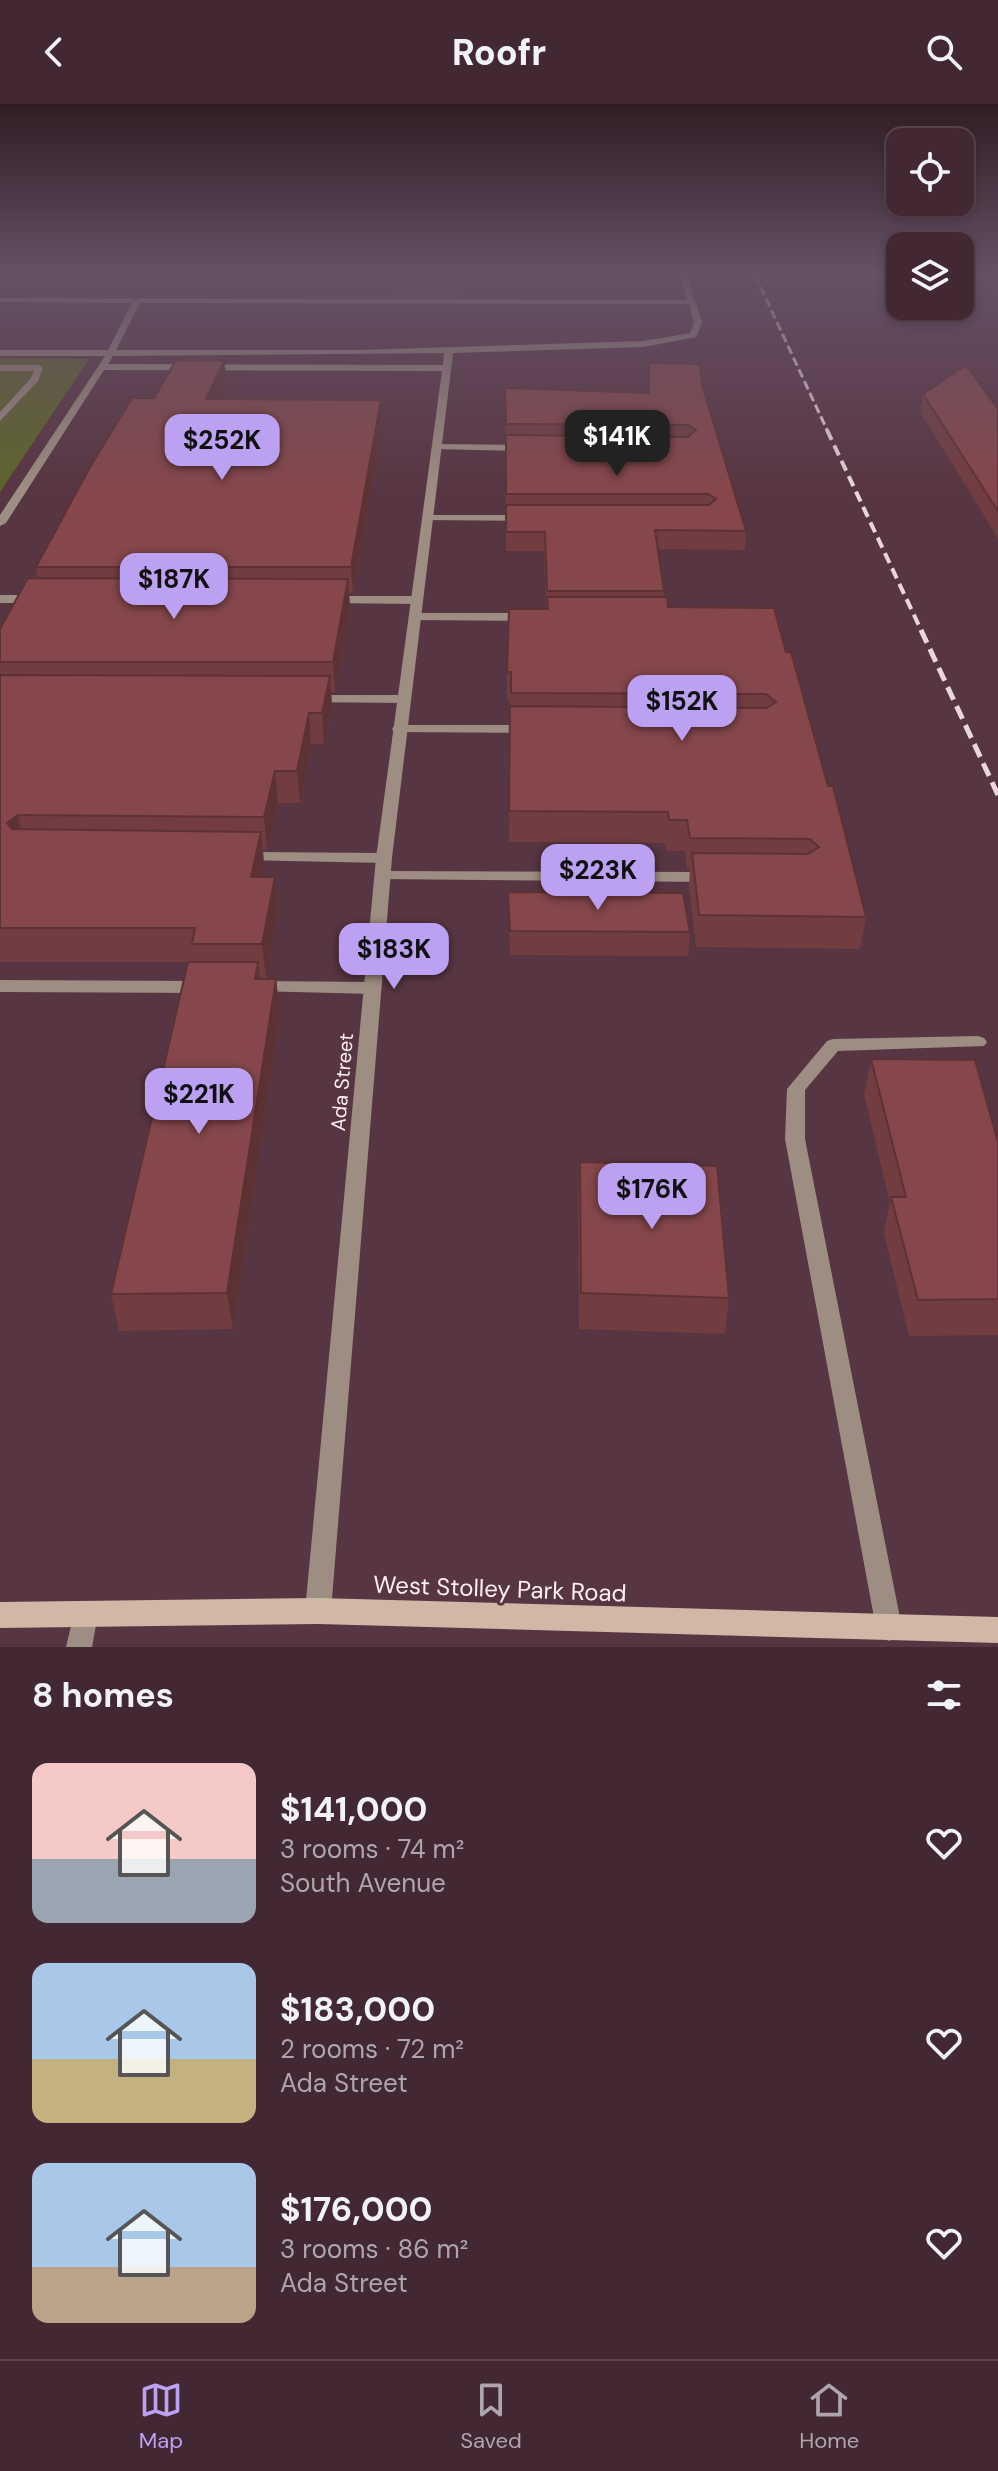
<!DOCTYPE html>
<html lang="en">
<head>
<meta charset="utf-8">
<style>
	:root { --surface:#422832; --page:#4c343e; --text:#f1f3f6; --muted:#aea6ac; --line:#5a444d; --accent:#bca0f2 }
	body { margin:0; font-family:"DM Sans",sans-serif; background:var(--page); color:var(--text); height:100vh; display:flex; flex-direction:column; font-size:30px; white-space:nowrap }
	* { box-sizing:border-box; margin:0 }
	p { font-size:26px; color:var(--muted) }
	.icon { flex:none; width:44px; height:44px; fill:none; stroke:currentColor; stroke-width:2; stroke-linecap:round; stroke-linejoin:round }
	.map { position:relative; height:1543px; overflow:hidden }
	.sheet { display:flex; flex-direction:column; background:var(--surface); flex:1 }
	.sheet>* { flex:none }
	.tools { position:absolute; left:886px; top:24px; display:grid; gap:16px }
	.tools a { display:grid; place-items:center; width:88px; height:88px; border-radius:16px; background:var(--surface); box-shadow:0 4px 12px #0003,0 0 0 2px var(--line); font-size:40px }
	.price { position:absolute; translate:-50% -68px; padding:0 18px; border-radius:16px; background:var(--accent); color:#111; font-size:26px; line-height:52px; filter:drop-shadow(0 2px 4px #0008) }
	.price::after { content:''; position:absolute; left:50%; top:48px; width:24px; height:18px; margin-left:-12px; background:inherit; clip-path:polygon(0 0,100% 0,50% 100%) }
	.price.on { background:#222; color:#fff }
	ul { padding:0; list-style:none }
	li { display:flex; align-items:center; gap:24px; height:200px; padding:0 32px }
	li span { display:grid; place-items:center; flex:none; width:224px; height:160px; border-radius:16px; color:#555 }
	li>.icon { margin-inline-start:auto }
	span .icon { width:96px; height:96px; fill:#fffc; stroke-width:1 }
	li b { font-size:34px }
	h2 { display:flex; justify-content:space-between; align-items:center; height:96px; padding:0 32px; font-size:34px }
	header { display:flex; justify-content:space-between; align-items:center; height:104px; padding:0 32px; background:var(--surface); font-size:36px; font-weight:800 }
	.menu { display:flex; justify-content:space-around; align-items:center; height:112px; border-top:2px solid var(--line); background:var(--surface); font-size:22px; color:var(--muted) }
	.menu a { display:grid; justify-items:center; gap:4px }
	.menu .on { color:var(--accent) }
	.map>svg:first-child { display:block }
</style>
</head>
<body>
<header><svg class="icon" aria-label="back" viewBox="0 0 24 24"><path d="M15 5l-7 7 7 7"/></svg>Roofr<svg class="icon" aria-label="search" viewBox="0 0 24 24"><circle cx="10" cy="10" r="6"/><path d="M15 15l6 6"/></svg></header>
<div class="map">
<svg width="998" height="1543" viewBox="0 0 998 1543">
	<rect width="100%" height="100%" fill="#583542"/>
	<path fill="#5c652a" d="M0 254 89 255 0 388Z"/>
	<g fill="none" stroke-linecap="round" stroke-linejoin="round">
		<path fill="#9d8d82" fill-rule="evenodd" d="M679 171H687L695 200 688 198Z
			M0 261H39L43 264 38 277 0 317V308L31 274 34 267H0Z
			M437 340 527 341 532 344 527 347 433 345V341Z
			M427 411H526L531 414 526 417 423 416 422 414Z
			M0 491H38L44 495 38 499H0Z
			M330 492H416L422 496 416 500 326 499V493Z
			M414 509H528L534 513 528 517 410 516V510Z
			M310 591H403L410 595 403 599 305 598 303 595Z
			M399 621H529L536 625 529 629 394 628 392 625 394 622Z
			M243 748 384 749 392 754 384 759 237 756 235 753Z
			M383 767 710 768 718 773 710 778 377 775 375 772Z
			M0 876 202 877 211 883 202 889 0 888Z
			M258 877 373 878 382 884 373 890 252 887 249 883 252 879Z
			M978 932 984 934 987 938 984 942 838 947 805 986V1035L902 1524 898 1533 889 1537 880 1533 876 1524 785 1035 787 985 827 937 833 935Z
			M85 1497 94 1501 98 1510 92 1543H66L76 1501Z"/>
		<path fill="#9d8d82" fill-rule="evenodd" d="M0 194 692 196 696 198 702 219 696 233 644 243 453 249 392 754 331 1507 327 1516 318 1520 309 1516 305 1507 376 754 442 267 104 266 6 419 0 422V411L105 252H0V246H108L132 199 0 198ZM140 199 689 200 694 219 690 229 644 237 360 246H116ZM444 249 443 261 108 260 113 252Z"/>
		<path fill="#d0b7a6" fill-rule="evenodd" d="M318 1494 998 1513V1539L318 1520 0 1524V1498Z"/>
		<path stroke="#e9d7dd" stroke-width="3" stroke-dasharray="9 4" stroke-linecap="butt" d="M755 171 828 328"/>
		<path stroke="#e9d7dd" stroke-width="4" stroke-dasharray="11 6" stroke-linecap="butt" d="M827 326 922 528"/>
		<path stroke="#e9d7dd" stroke-width="5" stroke-dasharray="14 7" stroke-linecap="butt" d="M921 526 998 691"/>
	</g>
	<path fill="#723d40" d="M395 171H459L458 186H395Z
		M649 259 702 281 746 427 745 446 658 445 664 487V493L668 503 786 548 828 682 866 813 860 845 696 843 689 781 690 765H687L685 747H667L665 739 509 738 510 597H507V568L546 505 544 447H506L505 284 648 289Z
		M227 278 219 295 381 296 382 317 353 489H349L350 503 335 588H331L332 602 324 640H311L300 699H278L267 745H263L264 761 262 773 278 806 266 874H260L276 875 280 910 233 1225 119 1227 111 1190 188 858H0V525L38 474 36 463Z
		M923 290 998 305V434L920 308Z
		M508 788 690 828 688 852 510 851Z
		M871 955 998 1038V1231L909 1232 884 1129 890 1098 864 991Z
		M580 1058 729 1194 725 1230 579 1225 578 1094Z"/>
	<path fill="#5d3234" d="M224 257 227 278 208 316 206 295Z
		M381 296 382 317 353 489 351 463Z
		M348 475 350 503 335 588 333 558Z
		M330 572 332 602 324 640 322 609Z
		M309 609 311 640 300 699 297 667Z
		M275 667 278 699 267 745 264 713Z
		M18 711 25 744 7 719Z
		M261 728 264 761 255 806 251 773Z
		M275 773 278 806 266 874 262 840Z
		M258 858 262 892 255 875Z
		M276 875 280 910 233 1225 227 1189Z"/>
	<path fill="#85474b" stroke="#5d3234" stroke-width="2" d="M176 256 224 257 206 295 381 296 351 463H36L89 365 132 294H154Z
		M649 259 700 260 702 281 746 427 655 426 664 487H547L545 428H506V401H709L716 395 708 390H506V331L688 333 696 326 688 321 506 320 505 284 649 289Z
		M966 261 998 305V407L923 290Z
		M28 474 348 475 333 558H0V525Z
		M547 493H667L668 503 774 504 786 548H791L828 682H833L866 813 699 811 692 749 808 750 819 743 810 735 690 734 687 716H669L668 708 509 707 510 602 766 604 776 598 766 590 511 589V568H507L509 505H548Z
		M0 571 330 572 322 609H309L297 667H275L264 713 18 711 7 719 12 725 261 728 251 773H275L262 840H192L195 824H0Z
		M508 788 683 789 690 828 510 827Z
		M188 858H258L255 875H276L227 1189 111 1190Z
		M871 955 975 956 998 1038V1195L918 1196 891 1093H906Z
		M580 1058 717 1062 729 1194 581 1189Z"/>
	<linearGradient id="sky" x2="0" y2="1"><stop stop-color="#301d24"/><stop offset="0.44" stop-color="#645165"/><stop offset="1" stop-color="#645165" stop-opacity="0"/></linearGradient>
	<rect width="998" height="387" fill="url(#sky)"/>
	<g text-anchor="middle" stroke-width="6" stroke-linejoin="round" paint-order="stroke">
		<g font-size="20" fill="#feeff4" stroke="#583542">
			<text transform="translate(342 978) rotate(-85)" y="7">Ada Street</text>
		</g>
		<g font-size="24" fill="#feeff4" stroke="#583542">
			<text transform="translate(500 1485) rotate(2)" y="8">West Stolley Park Road</text>
		</g>
	</g>
</svg>
<div class="tools">
<a><svg class="icon" aria-label="locate" viewBox="0 0 24 24"><circle cx="12" cy="12" r="6"/><path d="M12 2v4M12 18v4M2 12h4M18 12h4"/></svg></a>
<a><svg class="icon" aria-label="layers" viewBox="0 0 24 24"><path d="M12 4l9 5-9 5-9-5zM3 14l9 5 9-5"/></svg></a>
</div>
<b class="price on" style="left:617px;top:374px">$141K</b>
<b class="price" style="left:222px;top:378px">$252K</b>
<b class="price" style="left:174px;top:517px">$187K</b>
<b class="price" style="left:682px;top:639px">$152K</b>
<b class="price" style="left:598px;top:808px">$223K</b>
<b class="price" style="left:394px;top:887px">$183K</b>
<b class="price" style="left:199px;top:1032px">$221K</b>
<b class="price" style="left:652px;top:1127px">$176K</b>
</div>
<section class="sheet">
<h2>8 homes<svg class="icon" aria-label="filters" viewBox="0 0 24 24"><path d="M4 7h16M4 17h16"/><circle cx="9" cy="7" r="2"/><circle cx="15" cy="17" r="2"/></svg></h2>
<ul>
<li><span style="background:linear-gradient(#f6c9c9 60%,#9aa5b1 0)"><svg class="icon" aria-label="home" viewBox="0 0 24 24"><path d="M3 11l9-7 9 7M6 9v11h12V9"/></svg></span><div><b>$141,000</b><p>3 rooms · 74 m²</p><p>South Avenue</p></div><svg class="icon" aria-label="heart" viewBox="0 0 24 24"><path d="M12 20l-8-8c-3-5 5-10 8-4 3-6 11-1 8 4z"/></svg></li>
<li><span style="background:linear-gradient(#a9c7e8 60%,#c2b280 0)"><svg class="icon" aria-label="home" viewBox="0 0 24 24"><path d="M3 11l9-7 9 7M6 9v11h12V9"/></svg></span><div><b>$183,000</b><p>2 rooms · 72 m²</p><p>Ada Street</p></div><svg class="icon" aria-label="heart" viewBox="0 0 24 24"><path d="M12 20l-8-8c-3-5 5-10 8-4 3-6 11-1 8 4z"/></svg></li>
<li><span style="background:linear-gradient(#a9c7e8 65%,#b9a48a 0)"><svg class="icon" aria-label="home" viewBox="0 0 24 24"><path d="M3 11l9-7 9 7M6 9v11h12V9"/></svg></span><div><b>$176,000</b><p>3 rooms · 86 m²</p><p>Ada Street</p></div><svg class="icon" aria-label="heart" viewBox="0 0 24 24"><path d="M12 20l-8-8c-3-5 5-10 8-4 3-6 11-1 8 4z"/></svg></li>
</ul>
</section>
<nav class="menu">
<a class="on"><svg class="icon" aria-label="map" viewBox="0 0 24 24"><path d="M3 6l6-2 6 2 6-2v14l-6 2-6-2-6 2zM9 4v14M15 6v14"/></svg>Map</a>
<a><svg class="icon" aria-label="saved" viewBox="0 0 24 24"><path d="M7 4h10v16l-5-4-5 4z"/></svg>Saved</a>
<a><svg class="icon" aria-label="home" viewBox="0 0 24 24"><path d="M3 11l9-7 9 7M6 9v11h12V9"/></svg>Home</a>
</nav>
</body>
</html>
